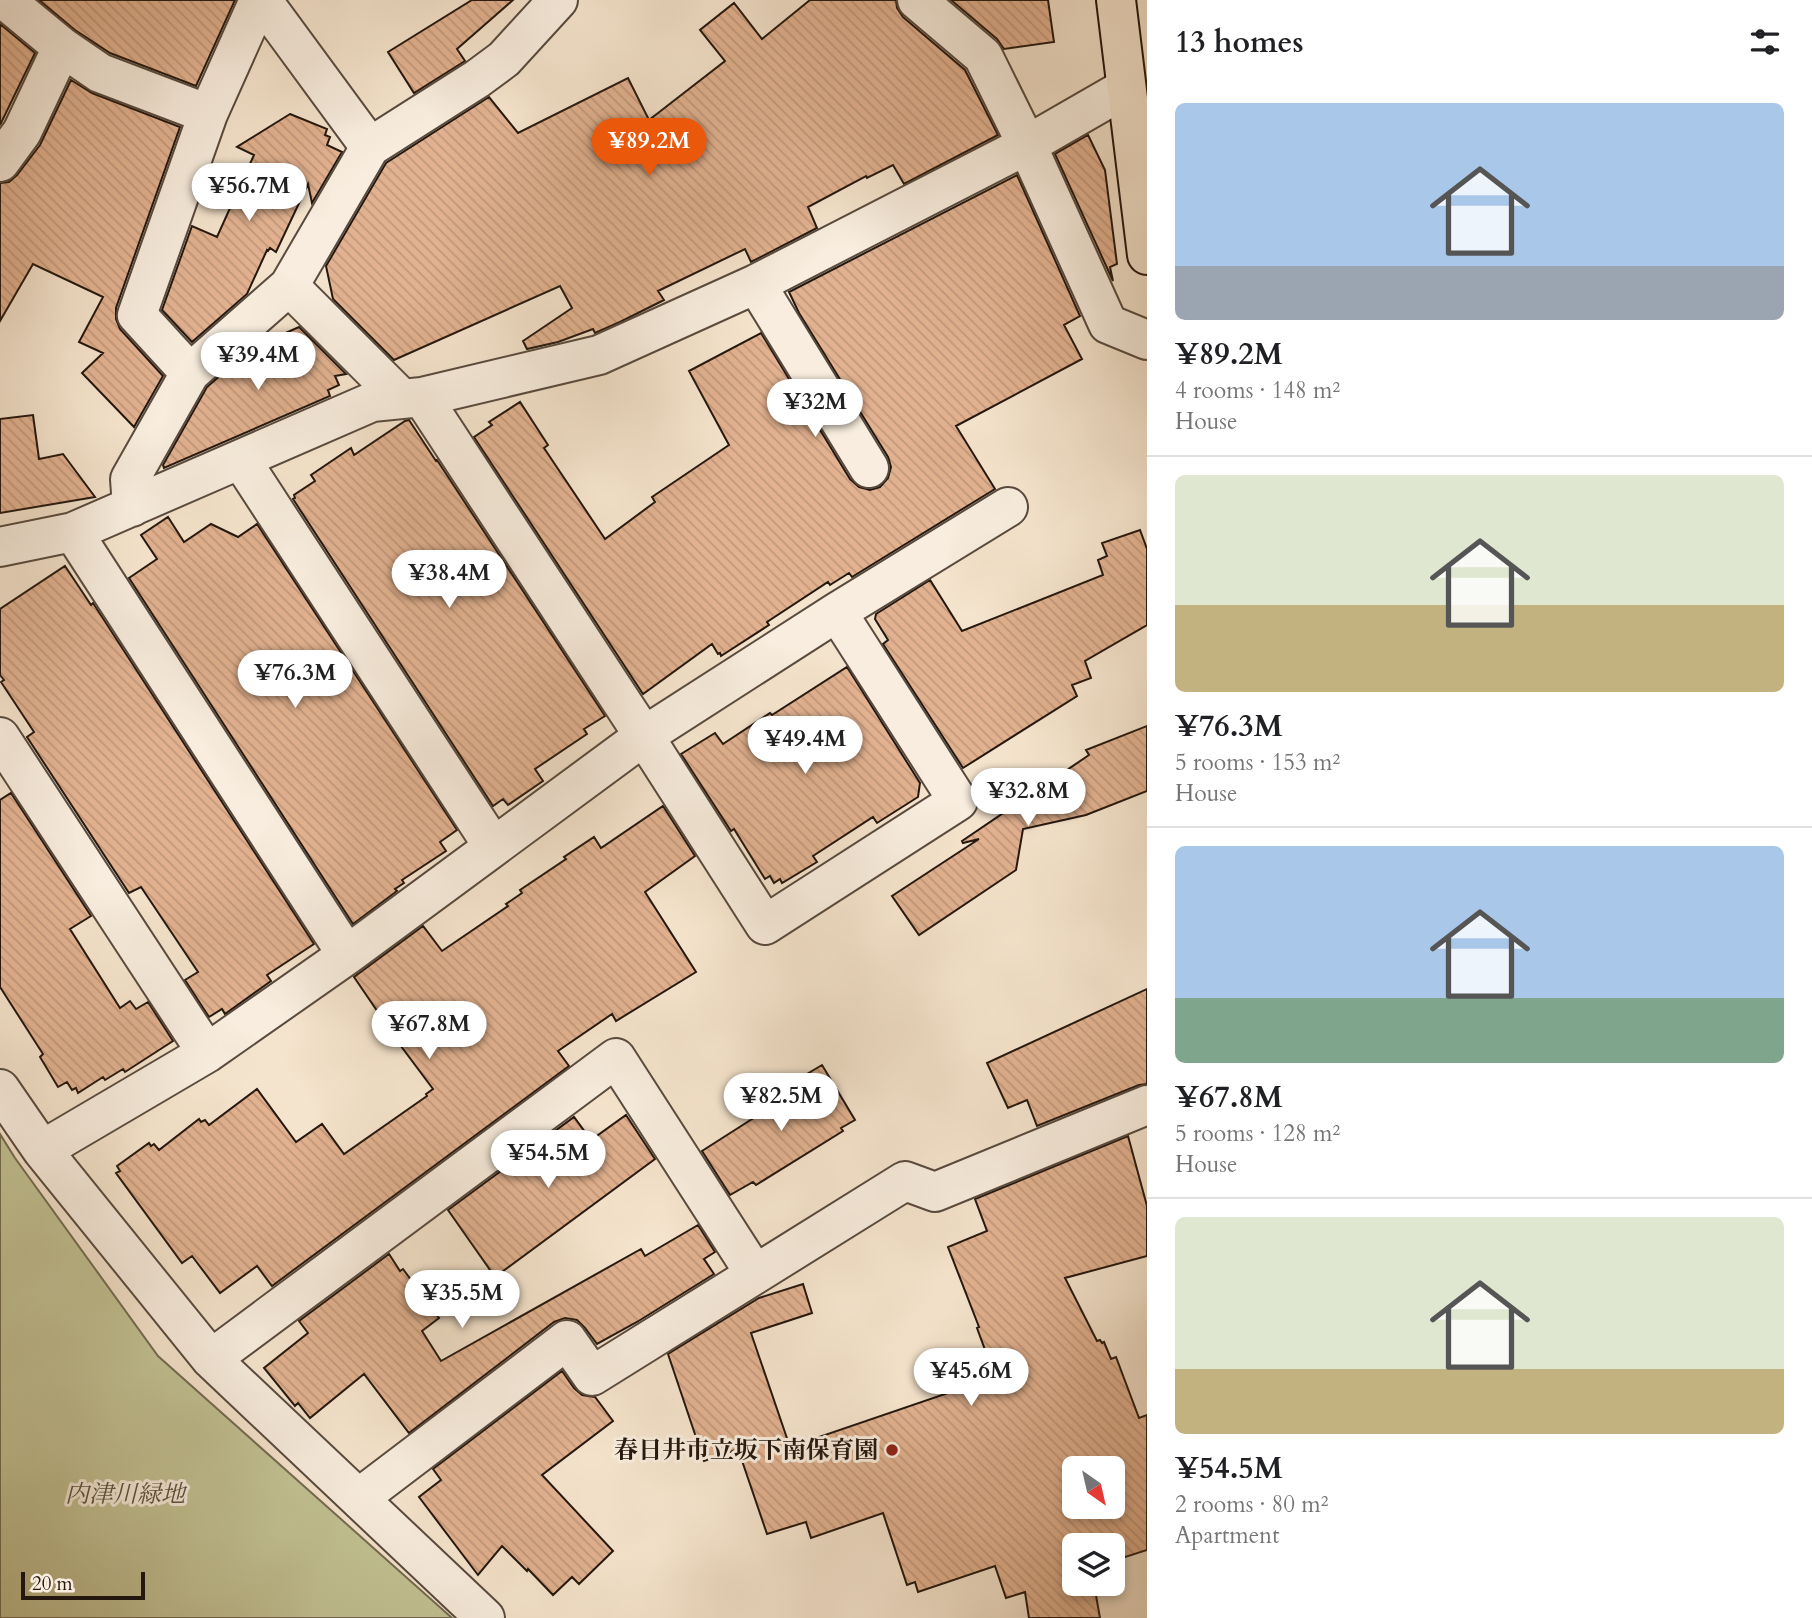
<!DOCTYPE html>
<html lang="en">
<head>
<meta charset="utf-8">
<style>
	:root { --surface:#fff; --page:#f2f2f2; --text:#202124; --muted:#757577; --line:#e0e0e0; --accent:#ea580c }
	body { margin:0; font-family:Cardo,"Noto Serif JP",serif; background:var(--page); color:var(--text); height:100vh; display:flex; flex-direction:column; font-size:26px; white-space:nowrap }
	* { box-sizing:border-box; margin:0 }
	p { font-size:23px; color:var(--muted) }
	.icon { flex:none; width:38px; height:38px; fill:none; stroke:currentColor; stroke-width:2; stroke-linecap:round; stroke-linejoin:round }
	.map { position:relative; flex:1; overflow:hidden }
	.sheet { display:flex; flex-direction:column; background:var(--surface); width:665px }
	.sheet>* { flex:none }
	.needle { width:46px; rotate:146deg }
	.fabs { position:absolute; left:1062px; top:1456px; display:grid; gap:14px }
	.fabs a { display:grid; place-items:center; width:63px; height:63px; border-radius:10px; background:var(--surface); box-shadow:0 4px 10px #0003; font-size:35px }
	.scale { position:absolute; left:21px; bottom:18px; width:124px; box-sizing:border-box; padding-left:7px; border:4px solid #24170e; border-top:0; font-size:19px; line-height:24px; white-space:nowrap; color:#24170e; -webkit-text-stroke:5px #f8edde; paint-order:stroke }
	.price { position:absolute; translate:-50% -60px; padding:0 16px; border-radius:24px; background:#fff; color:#222; font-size:23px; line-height:46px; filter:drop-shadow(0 2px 4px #0008) }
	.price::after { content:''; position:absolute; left:50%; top:42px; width:21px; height:16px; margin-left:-10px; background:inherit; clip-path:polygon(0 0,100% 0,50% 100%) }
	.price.active { background:var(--accent); color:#fff }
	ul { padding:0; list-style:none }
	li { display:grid; align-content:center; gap:14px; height:371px; padding:0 28px }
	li+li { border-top:2px solid var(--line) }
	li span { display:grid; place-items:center; height:217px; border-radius:10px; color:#555 }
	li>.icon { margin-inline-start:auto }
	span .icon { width:126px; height:126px; fill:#fffc; stroke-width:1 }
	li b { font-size:30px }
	h2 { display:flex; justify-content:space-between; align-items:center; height:84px; padding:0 28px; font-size:30px }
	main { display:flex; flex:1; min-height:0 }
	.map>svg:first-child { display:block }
</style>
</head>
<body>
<main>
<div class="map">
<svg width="1147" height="1618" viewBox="0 0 1147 1618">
	<defs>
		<pattern id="building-back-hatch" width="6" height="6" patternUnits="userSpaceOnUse" patternTransform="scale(1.75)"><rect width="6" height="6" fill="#e2b290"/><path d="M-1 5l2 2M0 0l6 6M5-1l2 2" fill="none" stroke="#c2987b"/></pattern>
	</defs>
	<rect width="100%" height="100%" fill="#f5e4cd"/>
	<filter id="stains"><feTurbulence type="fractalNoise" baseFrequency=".00286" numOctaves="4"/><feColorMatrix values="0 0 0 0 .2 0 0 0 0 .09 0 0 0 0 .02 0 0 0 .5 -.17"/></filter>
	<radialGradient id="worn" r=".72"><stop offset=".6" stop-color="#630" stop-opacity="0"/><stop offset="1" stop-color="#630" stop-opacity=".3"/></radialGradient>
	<path fill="#c2c294" stroke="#736c51" stroke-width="2" d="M0 1134 15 1158 158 1356 452 1618H0Z"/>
	<path fill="url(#building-back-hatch)" stroke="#24170e" stroke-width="2" fill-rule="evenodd" d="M39 0H235L196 86 110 53 75 30Z
		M472 0H513L457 49 465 61 414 93 388 52Z
		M810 0H896L897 8 903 17 965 70 998 135 904 184 893 165 867 178 866 176 808 207 817 228 751 262 745 249 658 291 664 300 620 322 595 333 593 329 558 342 527 349 523 341 572 308 560 286 394 360 333 299 326 266 386 163 489 97 518 133 628 78 649 120 725 61 700 30 734 3 762 39Z
		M951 0H1048L1054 42 1004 49 997 39Z
		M0 24 35 53 0 125Z
		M71 80 92 93 180 127 116 308V319L120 329 163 376 134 427 82 373 103 353 79 342 103 297 33 264 0 321V183L9 182 17 175 40 145Z
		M290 114 327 129 325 135 330 137 327 145 342 152 312 203 308 184 276 252 270 248 268 251 267 250 247 294 192 342 162 310 192 226 217 237 254 155 237 147Z
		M1088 135 1105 170 1117 264 1110 267 1113 281 1055 154Z
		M1017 175 1080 316 1064 325 1082 359 956 426 995 489 852 577 849 573 830 585 828 582 767 622 769 625 721 656 720 653 718 654 712 644 643 694 474 437 492 425 489 422 520 402 548 445 544 448 605 539 655 502 652 497 729 445 689 371 761 333 850 479 859 487 870 490 880 487 888 478 891 467 888 457 799 313 789 292Z
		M299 327 346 374 335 376 339 385 328 390 330 396 164 468 163 465 207 387 252 348Z
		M33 415 39 459 63 454 95 497 0 513V419Z
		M409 420 436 461 437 460 605 716 584 729 587 734 535 769 543 781 508 805 503 799 493 806 293 499 295 498 294 495 315 481 311 475 351 448 354 455 405 421Z
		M168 517 184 542 211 524 238 537 257 524 457 830 440 842 446 851 402 880 404 883 395 889 397 891 353 924 129 578 157 559 141 535Z
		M1140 530 1147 549V625L1085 661 1091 678 1072 685 1077 696 963 768 883 644 888 640 875 619 876 614 930 580 962 631 1103 575 1098 560 1107 556 1102 543Z
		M65 566 91 605 93 603 314 944 267 975 271 981 225 1014 222 1009 209 1017 185 980 198 972 141 887 129 893 27 737 34 732 1 682 4 680 0 675V609Z
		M847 667 920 783 918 797 877 823 873 817 813 856 817 862 782 883 780 879 774 883 770 876 765 879 734 829 731 831 681 754 715 733 723 744 770 713 772 715Z
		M1147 726V791L1086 815 1023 829 1016 870 919 935 892 896 979 839 963 843 962 841 1089 755 1086 750Z
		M11 793 91 916 70 929 120 1008 130 1001 136 1009 148 1002 173 1041 125 1072 123 1069 105 1080 103 1077 78 1093 76 1088 72 1090 67 1082 58 1087 40 1057 43 1054 0 987V800Z
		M663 806 695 856 645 892 696 972 616 1021 612 1014 558 1051 569 1066 272 1286 257 1266 220 1293 192 1256 182 1263 116 1173 120 1171 117 1166 149 1143 151 1146 154 1144 159 1150 199 1119 201 1122 205 1120 209 1125 257 1089 296 1142 322 1124 344 1154 427 1096 426 1094 433 1089 383 1022 384 1021 354 977 423 926 442 951 508 906 506 904 522 893 520 890 566 859 564 857 594 837 601 848Z
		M1147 989V1084L1139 1085 1037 1126 1027 1100 1008 1108 987 1063Z
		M822 1065 855 1120 841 1128 843 1131 756 1185 753 1182 730 1195 702 1151 763 1112 761 1109 795 1089 792 1083Z
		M626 1115 655 1159 495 1277 448 1210 574 1117 591 1140Z
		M1128 1136 1147 1206V1256L1065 1278 1097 1341 1100 1340 1102 1343 1104 1342 1111 1359 1116 1357 1139 1418 1147 1415V1550L1113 1561V1545H1074V1584H1094L1100 1618H1029L1025 1592 1006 1598 995 1566 918 1592 915 1582 907 1585 883 1513 811 1538 806 1522 767 1534 738 1449 704 1461 668 1354 759 1298 803 1284 812 1313 751 1333 790 1447 995 1377 977 1328 979 1327 948 1247 987 1231 975 1199ZM1074 1468H1113V1507H1074Z
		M698 1225 715 1252 704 1259 714 1274 637 1322 597 1344 585 1328 577 1320 565 1318 554 1322 409 1433 364 1374 310 1418 298 1403 295 1406 264 1368 308 1333 299 1321 389 1254 400 1271 403 1269 439 1318 422 1331 441 1361 641 1249 645 1256Z
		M562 1371 574 1388 582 1395 595 1397 613 1421 542 1475 613 1551 579 1584 572 1577 553 1595 528 1569 527 1571 502 1546 478 1575 419 1497 441 1480 433 1469Z"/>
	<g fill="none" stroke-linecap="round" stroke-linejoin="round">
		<g stroke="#584a3e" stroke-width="42">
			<path id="minor" d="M5 0 62 47 100 73 208 114
				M262 0 370 147
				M917 0 983 56 1027 145 1108 324 1147 340
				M0 162 22 132 62 47
				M756 284 869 468
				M289 286 402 399
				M190 373 137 315 208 114 259 0
				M422 397 644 736 765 925 958 801 837 612
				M241 460 493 846
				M132 507 130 479 190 373 289 286 370 147 477 79 504 59 558 0
				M73 532 347 955
				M0 547 73 532 372 402 422 397 599 355 756 284 1027 145 1126 88
				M0 737 207 1053
				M0 1089 42 1150 211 1359 485 1618
				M42 1150 207 1053 347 955 644 736 837 612 1008 507
				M211 1359 616 1058 755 1274
				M359 1498 567 1340 592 1376 905 1181 935 1192 1147 1105"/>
		</g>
		<g stroke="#24170e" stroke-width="42">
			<path id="major" d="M1116 0 1147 255"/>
		</g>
		<use href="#minor" stroke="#f8edde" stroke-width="38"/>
		<use href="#major" stroke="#f5e4cd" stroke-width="38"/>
	</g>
	<circle fill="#8f2418" stroke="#f8edde" stroke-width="2.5" cx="892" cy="1450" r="7"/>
	<g text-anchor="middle" stroke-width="6" stroke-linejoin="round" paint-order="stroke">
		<g font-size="24" font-weight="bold" fill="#24170e" stroke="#f8edde" text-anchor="end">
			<text x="878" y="1458">春日井市立坂下南保育園</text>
		</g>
		<g font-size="24" font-style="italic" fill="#5b533d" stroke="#f8edde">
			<text x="125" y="1502">内津川緑地</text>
		</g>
	</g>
	<rect width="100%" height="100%" filter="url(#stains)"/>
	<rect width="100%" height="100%" fill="url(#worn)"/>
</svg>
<div class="fabs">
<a><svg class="needle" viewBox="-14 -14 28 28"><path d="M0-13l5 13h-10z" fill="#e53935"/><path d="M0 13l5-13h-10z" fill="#757577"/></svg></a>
<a><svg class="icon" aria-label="layers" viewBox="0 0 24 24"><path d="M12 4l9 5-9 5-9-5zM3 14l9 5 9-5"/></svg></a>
</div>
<div class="scale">20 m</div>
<b class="price active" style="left:649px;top:178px">¥89.2M</b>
<b class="price" style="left:249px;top:223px">¥56.7M</b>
<b class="price" style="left:258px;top:392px">¥39.4M</b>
<b class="price" style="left:815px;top:439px">¥32M</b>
<b class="price" style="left:449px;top:610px">¥38.4M</b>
<b class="price" style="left:295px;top:710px">¥76.3M</b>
<b class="price" style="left:805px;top:776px">¥49.4M</b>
<b class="price" style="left:1028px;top:828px">¥32.8M</b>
<b class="price" style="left:429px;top:1061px">¥67.8M</b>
<b class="price" style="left:781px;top:1133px">¥82.5M</b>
<b class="price" style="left:548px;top:1190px">¥54.5M</b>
<b class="price" style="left:462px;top:1330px">¥35.5M</b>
<b class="price" style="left:971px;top:1408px">¥45.6M</b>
</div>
<section class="sheet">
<h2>13 homes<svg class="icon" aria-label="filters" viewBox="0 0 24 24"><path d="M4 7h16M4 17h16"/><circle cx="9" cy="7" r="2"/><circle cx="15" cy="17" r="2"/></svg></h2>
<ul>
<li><span style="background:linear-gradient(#a9c7e8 75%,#9aa5b1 0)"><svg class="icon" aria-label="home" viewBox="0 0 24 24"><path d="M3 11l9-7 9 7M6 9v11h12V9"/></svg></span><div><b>¥89.2M</b><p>4 rooms · 148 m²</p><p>House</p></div></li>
<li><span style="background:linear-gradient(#dfe7d0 60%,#c2b280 0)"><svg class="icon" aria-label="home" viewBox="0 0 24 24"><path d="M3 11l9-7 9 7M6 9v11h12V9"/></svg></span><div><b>¥76.3M</b><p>5 rooms · 153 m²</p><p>House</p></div></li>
<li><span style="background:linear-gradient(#a9c7e8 70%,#7fa58c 0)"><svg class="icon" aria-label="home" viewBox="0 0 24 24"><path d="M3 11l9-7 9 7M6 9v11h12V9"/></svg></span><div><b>¥67.8M</b><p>5 rooms · 128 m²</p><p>House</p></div></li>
<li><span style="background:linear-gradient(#dfe7d0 70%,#c2b280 0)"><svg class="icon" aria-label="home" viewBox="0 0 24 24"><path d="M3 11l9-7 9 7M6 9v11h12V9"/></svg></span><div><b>¥54.5M</b><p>2 rooms · 80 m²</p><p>Apartment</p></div></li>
</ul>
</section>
</main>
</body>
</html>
